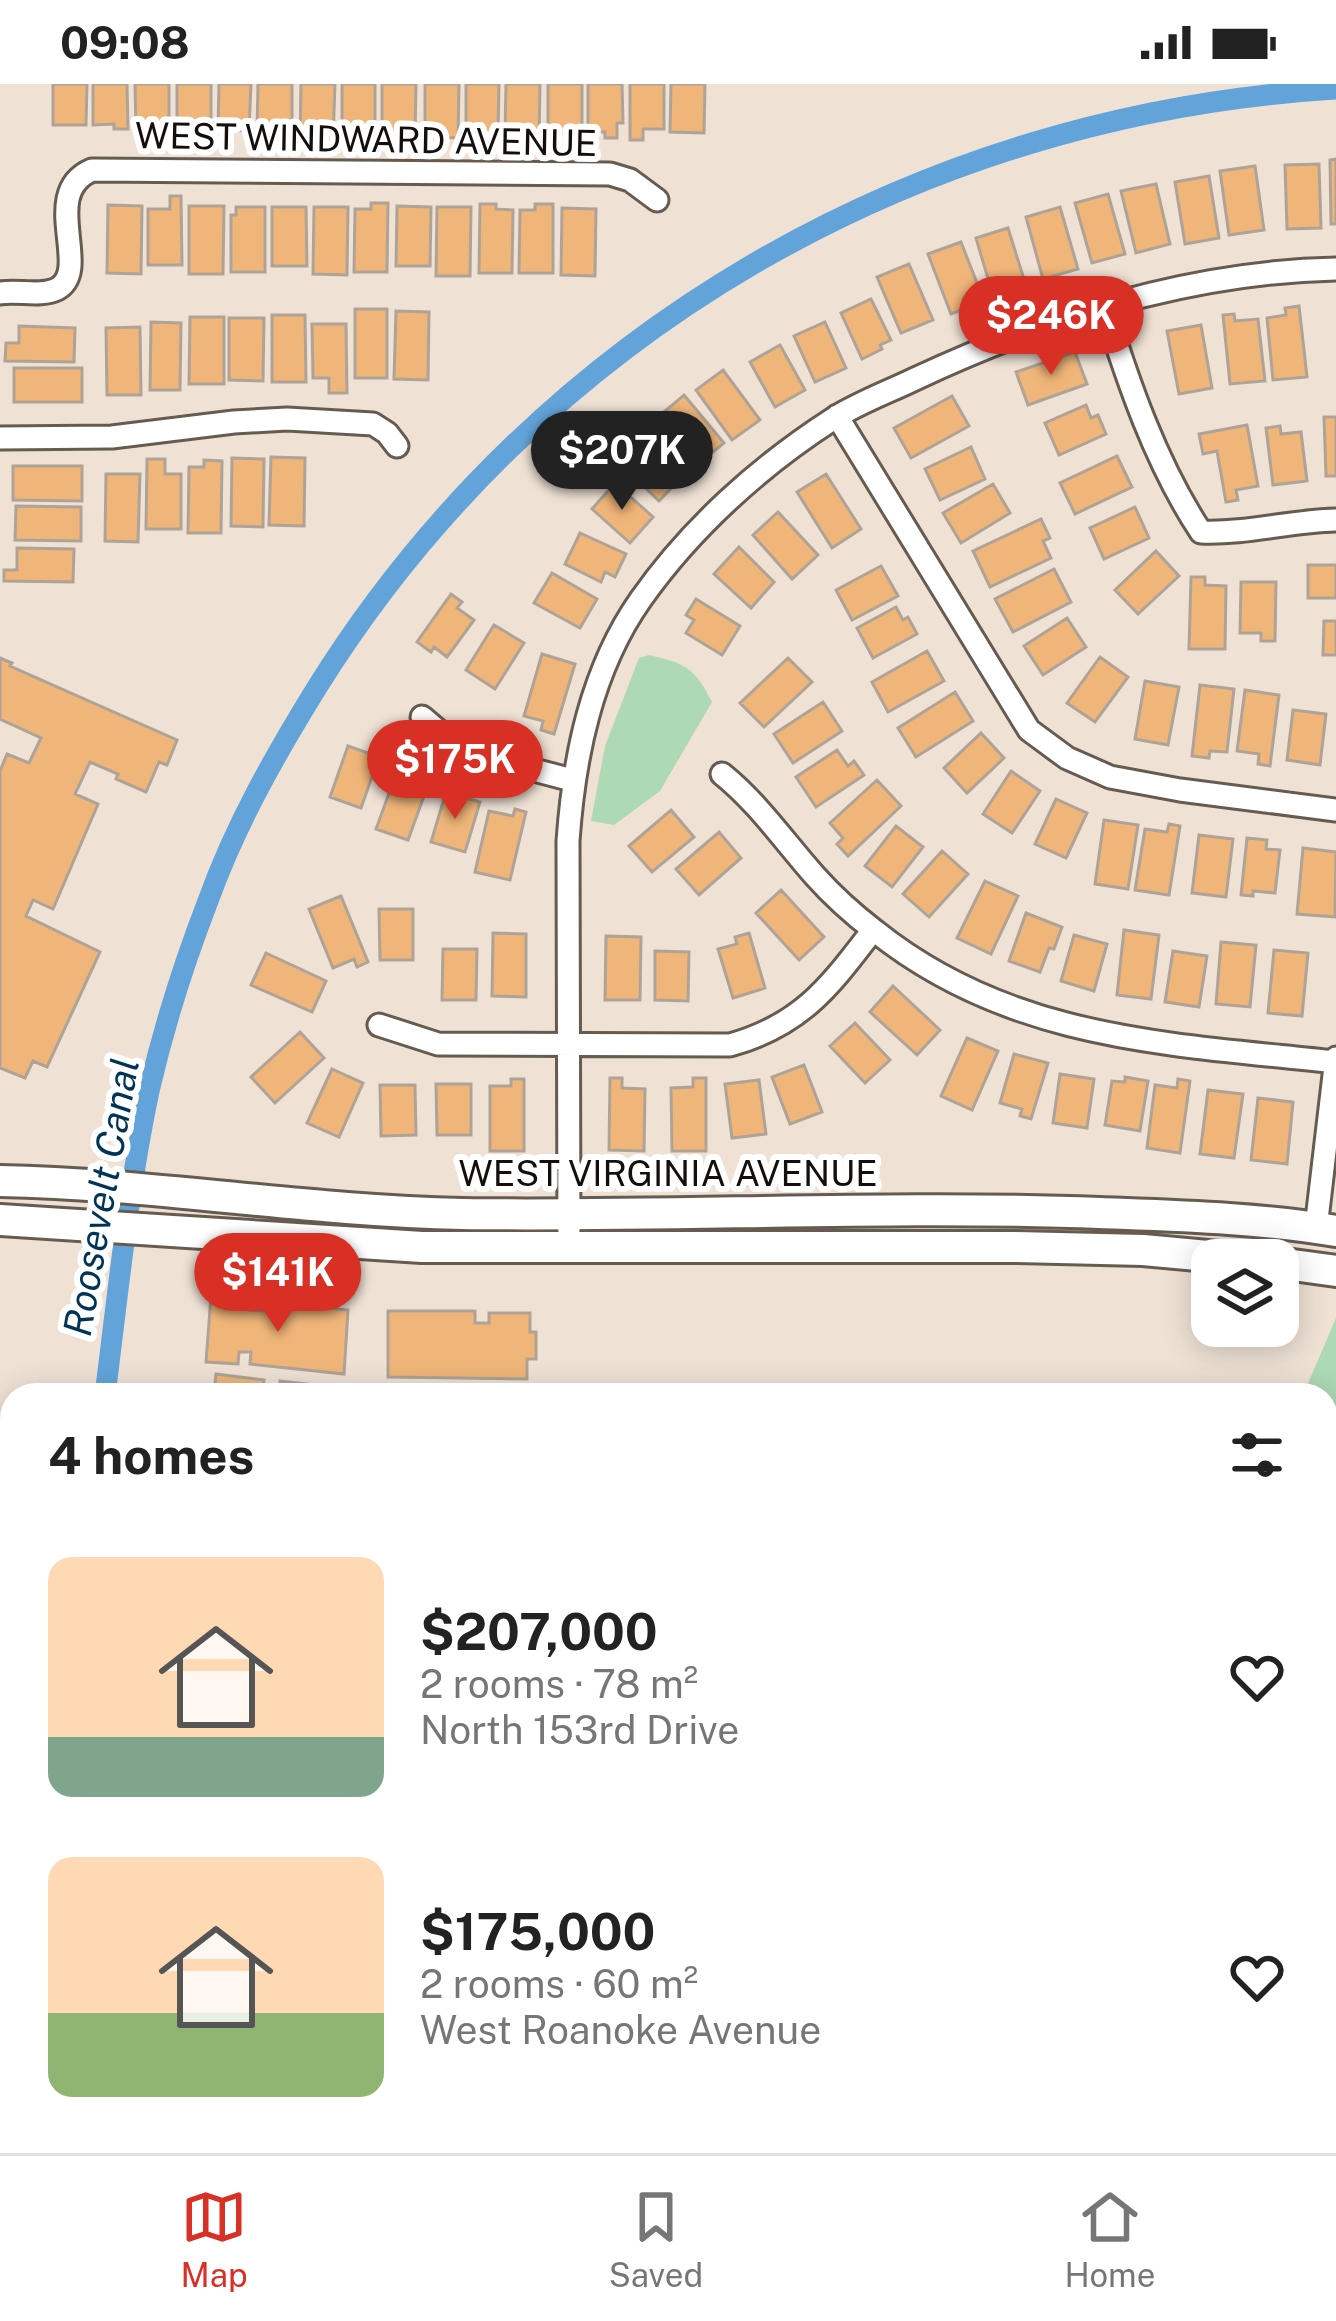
<!DOCTYPE html>
<html lang="en">
<head>
<meta charset="utf-8">
<style>
	:root { --surface:#fff; --page:#f2f2f2; --text:#222; --muted:#767676; --line:#e0e0e0; --accent:#d93025 }
	body { margin:0; font-family:"Public Sans",sans-serif; background:var(--page); color:var(--text); height:100vh; display:flex; flex-direction:column; font-size:45px; white-space:nowrap }
	* { box-sizing:border-box; margin:0 }
	p { font-size:39px; color:var(--muted) }
	.icon { flex:none; width:66px; height:66px; fill:none; stroke:currentColor; stroke-width:2; stroke-linecap:round; stroke-linejoin:round }
	.map { position:relative; flex:1; overflow:hidden }
	.panel { position:absolute; left:0px; top:1299px; width:1338px; height:771px; display:flex; flex-direction:column; background:var(--surface); border-radius:36px 36px 0 0; box-shadow:0 6px 30px #0003 }
	.panel>* { flex:none }
	.fabs { position:absolute; left:1191px; top:1155px; display:grid; gap:24px }
	.fabs a { display:grid; place-items:center; width:108px; height:108px; border-radius:24px; background:var(--surface); box-shadow:0 6px 30px #0003; font-size:60px }
	.price { position:absolute; translate:-50% -102px; padding:0 27px; border-radius:42px; background:var(--accent); color:#fff; font-size:39px; line-height:78px; filter:drop-shadow(0 3px 6px #0008) }
	.price::after { content:''; position:absolute; left:50%; top:72px; width:36px; height:27px; margin-left:-18px; background:inherit; clip-path:polygon(0 0,100% 0,50% 100%) }
	.price.on { background:#222; color:#fff }
	ul { padding:0; list-style:none }
	li { display:flex; align-items:center; gap:36px; height:300px; padding:0 48px }
	li span { display:grid; place-items:center; flex:none; width:336px; height:240px; border-radius:24px; color:#555 }
	li>.icon { margin-inline-start:auto }
	span .icon { width:144px; height:144px; fill:#fffc; stroke-width:1 }
	li b { font-size:51px }
	h2 { display:flex; justify-content:space-between; align-items:center; height:144px; padding:0 48px; font-size:51px }
	.status { display:flex; justify-content:space-between; align-items:center; height:84px; padding:0 60px; background:var(--surface); direction:ltr }
	.status svg { height:33px; fill:currentColor }
	.tabs { display:flex; justify-content:space-around; align-items:center; height:168px; border-top:3px solid var(--line); background:var(--surface); font-size:33px; color:var(--muted) }
	.tabs a { display:grid; justify-items:center; gap:6px }
	.tabs .on { color:var(--accent) }
	.map>svg:first-child { display:block }
</style>
</head>
<body>
<div class="status"><b>09:08</b><svg viewBox="0 0 49 12"><path d="M0 12V9h3v3zM5 12V6h3v6zM10 12V3h3v9zM15 12V0h3v12zM26 1h20v11H26zM47 4h2v5h-2z"/></svg></div>
<div class="map">
<svg width="1336" height="2069" viewBox="0 0 1336 2069">
	<rect width="100%" height="100%" fill="#efe2d5"/>
	<path fill="#ead7c5" d="M0 1347 12 1348V1807L0 1905Z"/>
	<path fill="#add9b4" d="M649 571C685 579 695 584 712 618L660 707 614 741 591 737 605 662 639 574Z
		M1336 1234V1709L1326 1718V1311H1303Z
		M660 2058H978L970 2069H654Z"/>
	<g fill="none" stroke-linecap="round" stroke-linejoin="round">
		<path stroke="#62a4d9" stroke-width="6" d="M1326 1602 1336 1592
			M839 2069 844 2058"/>
		<path stroke="#62a4d9" stroke-width="21" d="M105 1311C118 1210 128 1106 149 1007 164 942 184 879 208 817 235 742 274 673 316 605 538 248 918 30 1336 5
			M19 2069 20 2058"/>
	</g>
	<path fill="#f0b679" stroke="#afa397" stroke-width="3" d="M53 0H87L86 41H53Z
		M93 0H127L128 45H114V40L93 41Z
		M135 0H169V49H136Z
		M177 0H211V48H177Z
		M219 0H251L249 47 218 46Z
		M258 0H292V49L257 48Z
		M301 0H335L333 58 300 57Z
		M342 0H375V46H356V58H342Z
		M382 0H416L415 53H399V47L382 46Z
		M425 0H459L458 54 425 53Z
		M466 0H499L498 50 466 49Z
		M506 0H540L539 59H525V48L505 47Z
		M548 0H582V49H548Z
		M588 0H622L623 39H617V54H605V48H588Z
		M630 0H664V45H643V56H630Z
		M671 0H705L704 49 670 48Z
		M1336 75V140H1331L1330 76Z
		M1319 80 1321 144 1287 145 1285 81Z
		M1255 82 1264 146 1229 151 1220 87Z
		M1209 92 1219 154 1185 160 1175 98Z
		M1156 100 1170 160 1136 169 1121 107Z
		M1108 110 1125 170 1092 179 1075 119Z
		M170 112H181L182 181H148V125H170Z
		M371 119H388L387 188H354L355 125H371Z
		M480 120H496V125L513 126 512 189H479Z
		M535 120H553V189H519L520 126H535Z
		M108 121 142 122 141 190 107 189Z
		M189 122H224L223 190H189Z
		M397 122 431 123 430 182H396Z
		M236 123H265V188H231V131H236Z
		M272 123H306L307 182H272Z
		M314 123H348L347 191 313 190Z
		M437 123H471L470 192H436Z
		M1060 123 1078 185 1043 195 1026 133Z
		M562 124 596 125 595 192 561 191Z
		M1008 144 1027 205 994 215 976 154Z
		M961 158 984 217 951 230 928 170Z
		M909 180 933 236 901 249 877 193Z
		M871 215 891 256 880 261 882 265 862 275 841 229Z
		M1299 222 1307 293 1273 296 1267 234 1286 231 1285 224Z
		M355 225H387V294H355Z
		M396 227 429 228 428 296 394 295Z
		M1234 230 1235 237 1258 235 1265 297 1230 300 1223 231Z
		M272 231H305L306 298H272Z
		M190 233H224V300H189Z
		M229 234H264L263 297 229 296Z
		M151 238 181 239 180 306H150Z
		M825 238 846 284 815 298 794 252Z
		M312 240H346L347 309H329V294H313Z
		M1201 241 1212 304 1179 310 1167 247Z
		M19 242 75 244 74 278 5 277 6 259H19Z
		M140 243 141 311H107L106 244Z
		M780 261 805 306 775 323 750 278Z
		M1075 268 1087 300 1028 321 1016 288Z
		M14 284H82V318H14Z
		M723 286 760 336 732 356 696 306Z
		M684 311 724 359 697 381 658 333Z
		M952 312 969 342 911 374 894 344Z
		M1086 321 1091 334 1098 331 1106 350 1059 371 1045 339Z
		M1324 333H1336V392H1326Z
		M1247 341 1258 402 1236 406 1238 416 1226 418 1217 367 1203 370 1199 350Z
		M1280 342 1281 350 1301 348 1307 397 1273 401 1266 344Z
		M635 347 683 392 659 417 612 372Z
		M971 363 985 395 940 416 925 385Z
		M1117 372 1132 403 1075 430 1060 399Z
		M271 373 305 374 304 442 269 441Z
		M232 374 264 375 263 443 231 442Z
		M147 375H165V390H181V445H146Z
		M204 376 222 377 221 449H188L189 383H204Z
		M13 382H82V417L13 416Z
		M106 390H140L138 458 105 457Z
		M826 390 861 445 832 464 797 408Z
		M615 399 653 433 630 459 592 425Z
		M993 400 1010 429 961 459 943 429Z
		M16 422 81 423V457L15 456Z
		M1135 423 1149 454 1104 475 1090 444Z
		M778 428 818 471 792 495 753 451Z
		M1041 435 1050 454 1043 457 1051 474 990 503 973 467Z
		M580 449 626 470 615 493 605 488 601 498 565 480Z
		M739 463 774 498 751 524 714 490Z
		M17 464 74 465 73 498 4 497V486H17Z
		M1156 467 1179 492 1138 530 1115 506Z
		M1308 481H1336V514H1308Z
		M881 482 898 512 852 536 836 506Z
		M1054 485 1071 518 1013 548 995 515Z
		M552 489 597 515 580 544 534 519Z
		M1191 493H1205V501L1226 502 1225 565H1189Z
		M1241 498H1276L1275 557H1261V549H1240Z
		M451 510 462 518 457 524 474 536 447 573 434 563 431 568 417 558Z
		M696 515 740 542 722 571 686 549 694 536 686 531Z
		M896 523 903 536 908 533 917 550 873 574 857 544Z
		M1067 534 1086 563 1043 591 1024 562Z
		M1324 537H1336V571H1323Z
		M494 541 524 559 495 605 466 586Z
		M927 567 944 597 888 628 872 598Z
		M542 570 575 580 554 650 541 646 543 637 524 632Z
		M1100 573 1128 593 1095 638 1067 619Z
		M0 574 12 579 10 582 177 656 167 681 159 678 146 708 116 695 118 690 90 678 75 710 98 720 53 825 33 816 26 832 100 868 47 983 33 977 25 994 0 984V687L7 670 29 679 41 654 0 635Z
		M788 574 812 598 764 643 740 619Z
		M1145 597 1179 603 1168 661 1135 655Z
		M1200 601 1234 605 1227 668 1210 667 1209 674 1192 672Z
		M1245 606 1279 611 1270 682 1258 680 1259 670 1237 667Z
		M955 608 973 637 916 673 898 644Z
		M823 618 842 647 793 679 774 650Z
		M1293 626 1326 630 1320 681 1287 676Z
		M981 649 1004 674 967 709 944 684Z
		M348 662 379 673 361 724 330 713Z
		M837 666 848 682 854 677 864 691 816 723 796 693Z
		M1011 687 1040 707 1012 749 983 730Z
		M396 690 428 701 408 756 376 745Z
		M877 696 901 722 848 772 837 760 843 754 830 739Z
		M446 708 480 718 465 768 431 758Z
		M1056 715 1087 729 1066 774 1035 760Z
		M515 725 526 728 510 796 475 788 489 727 513 732Z
		M671 726 694 753 652 788 629 762Z
		M1104 736 1138 741 1128 805 1095 800Z
		M1169 740 1180 742 1169 811 1135 806 1145 745 1167 748Z
		M896 742 923 763 892 803 865 782Z
		M719 748 741 774 699 811 676 785Z
		M1199 751 1233 755 1226 813 1192 809Z
		M1247 754 1267 756 1266 765 1280 766 1275 809 1253 807V812L1241 811Z
		M1303 764 1336 768 1335 833 1297 830Z
		M942 767 968 790 929 833 903 810Z
		M985 797 1018 812 991 870 957 854Z
		M781 806 824 853 799 876 756 829Z
		M341 812 368 878 357 883 354 875 333 884 309 825Z
		M379 825H413V876H380Z
		M1026 829 1062 843 1054 865 1049 864 1040 888 1009 877Z
		M1124 846 1159 851 1151 915 1117 911Z
		M493 849 526 850V913L492 912Z
		M749 849 765 904 733 914 718 865 737 860 735 853Z
		M1074 851 1107 860 1094 907 1061 897Z
		M606 852 641 853 640 916H605Z
		M1221 858 1256 861 1250 923 1216 920Z
		M443 865H477L476 916H442Z
		M1274 866 1308 869 1302 932 1268 929Z
		M655 867 689 868 688 917 655 916Z
		M1173 867 1207 872 1199 923 1165 918Z
		M266 869 326 897 312 928 251 901Z
		M893 902 940 946 917 971 870 928Z
		M855 939 890 976 865 999 830 962Z
		M300 948 324 974 275 1019 251 993Z
		M967 954 998 967 972 1026 941 1012Z
		M1014 970 1048 979 1031 1035 1020 1032 1022 1025 1000 1019Z
		M804 981 822 1028 790 1040 772 993Z
		M332 985 363 999 339 1053 307 1039Z
		M1060 990 1094 995 1087 1044 1053 1039Z
		M1125 993 1148 997 1140 1047 1105 1041 1112 997 1125 998Z
		M610 994H622V1004L645 1005 644 1067 609 1066Z
		M693 994H706V1067H672L671 1004 693 1003Z
		M511 995H524V1067H490V1002H511Z
		M1178 995 1190 997 1180 1069 1147 1064 1155 1001 1177 1004Z
		M759 996 766 1050 732 1054 725 1000Z
		M436 1000H471V1051H437Z
		M380 1001H415L416 1051 381 1052Z
		M1208 1006 1243 1010 1234 1074 1200 1070Z
		M1258 1014 1293 1018 1287 1080 1251 1076Z
		M211 1212 249 1215V1226L263 1227V1217L348 1226 344 1290 250 1280 251 1268H239L238 1280 206 1278Z
		M388 1227H475V1239H489V1229H530V1248H536V1275H527V1295L388 1293Z
		M216 1290 264 1296 262 1311 214 1307Z
		M280 1297 343 1304 342 1311H279Z
		M443 1307 508 1309V1311H443Z
		M569 2058H642L637 2069H564Z"/>
	<g fill="none" stroke-linecap="round" stroke-linejoin="round">
		<g stroke="#665b50" stroke-width="27">
			<path id="street" d="M0 209C18 206 41 213 57 205 93 186 38 109 92 86L610 90 630 96 657 116
				M1104 221C1128 298 1156 380 1201 448 1246 450 1290 437 1336 436
				M837 332 1029 646 1067 674 1110 693 1180 706 1336 726
				M0 354 112 353 234 338 287 335 373 340 387 349 397 362
				M422 633 462 667 572 696
				M722 690C758 719 784 757 815 792 832 811 854 831 875 847 1011 956 1170 960 1336 978
				M379 941 438 960 730 961C802 941 830 902 873 846
				M1316 1144 1336 974
				M569 1165 568 757C574 673 591 586 641 515 691 444 760 382 833 335 858 319 888 308 915 295 1047 233 1189 188 1336 185
				M1326 1883 1336 1873
				M1123 2069 1135 2058"/>
		</g>
		<g stroke="#665b50" stroke-width="36">
			<path id="secondary" d="M0 1097C155 1100 308 1127 463 1130 675 1133 888 1121 1100 1129 1178 1132 1259 1134 1336 1147
				M0 1136 422 1163H1014L1143 1166 1251 1176
				M1278 1179 1336 1187"/>
		</g>
		<use href="#street" stroke="#fff" stroke-width="21"/>
		<use href="#secondary" stroke="#fff" stroke-width="30"/>
	</g>
	<g text-anchor="middle" stroke-width="12" stroke-linejoin="round" paint-order="stroke">
		<g font-size="36" fill="#140f0b" stroke="#fff">
			<text transform="translate(366 55) rotate(1)" y="13">WEST WINDWARD AVENUE</text>
			<text x="668" y="1102">WEST VIRGINIA AVENUE</text>
		</g>
		<g font-size="39" font-style="italic" fill="#003457" stroke="#fff">
			<text transform="translate(101 1113) rotate(-80)" y="14">Roosevelt Canal</text>
		</g>
	</g>
</svg>
<div class="fabs">
<a><svg class="icon" aria-label="layers" viewBox="0 0 24 24"><path d="M12 4l9 5-9 5-9-5zM3 14l9 5 9-5"/></svg></a>
</div>
<b class="price" style="left:1051px;top:294px">$246K</b>
<b class="price on" style="left:622px;top:429px">$207K</b>
<b class="price" style="left:455px;top:738px">$175K</b>
<b class="price" style="left:278px;top:1251px">$141K</b>
<section class="panel">
<h2>4 homes<svg class="icon" aria-label="filters" viewBox="0 0 24 24"><path d="M4 7h16M4 17h16"/><circle cx="9" cy="7" r="2"/><circle cx="15" cy="17" r="2"/></svg></h2>
<ul>
<li><span style="background:linear-gradient(#ffd9b3 75%,#7fa58c 0)"><svg class="icon" aria-label="home" viewBox="0 0 24 24"><path d="M3 11l9-7 9 7M6 9v11h12V9"/></svg></span><div><b>$207,000</b><p>2 rooms · 78 m²</p><p>North 153rd Drive</p></div><svg class="icon" aria-label="heart" viewBox="0 0 24 24"><path d="M12 20l-8-8c-3-5 5-10 8-4 3-6 11-1 8 4z"/></svg></li>
<li><span style="background:linear-gradient(#ffd9b3 65%,#8fb573 0)"><svg class="icon" aria-label="home" viewBox="0 0 24 24"><path d="M3 11l9-7 9 7M6 9v11h12V9"/></svg></span><div><b>$175,000</b><p>2 rooms · 60 m²</p><p>West Roanoke Avenue</p></div><svg class="icon" aria-label="heart" viewBox="0 0 24 24"><path d="M12 20l-8-8c-3-5 5-10 8-4 3-6 11-1 8 4z"/></svg></li>
</ul>
</section>
</div>
<nav class="tabs">
<a class="on"><svg class="icon" aria-label="map" viewBox="0 0 24 24"><path d="M3 6l6-2 6 2 6-2v14l-6 2-6-2-6 2zM9 4v14M15 6v14"/></svg>Map</a>
<a><svg class="icon" aria-label="saved" viewBox="0 0 24 24"><path d="M7 4h10v16l-5-4-5 4z"/></svg>Saved</a>
<a><svg class="icon" aria-label="home" viewBox="0 0 24 24"><path d="M3 11l9-7 9 7M6 9v11h12V9"/></svg>Home</a>
</nav>
</body>
</html>
